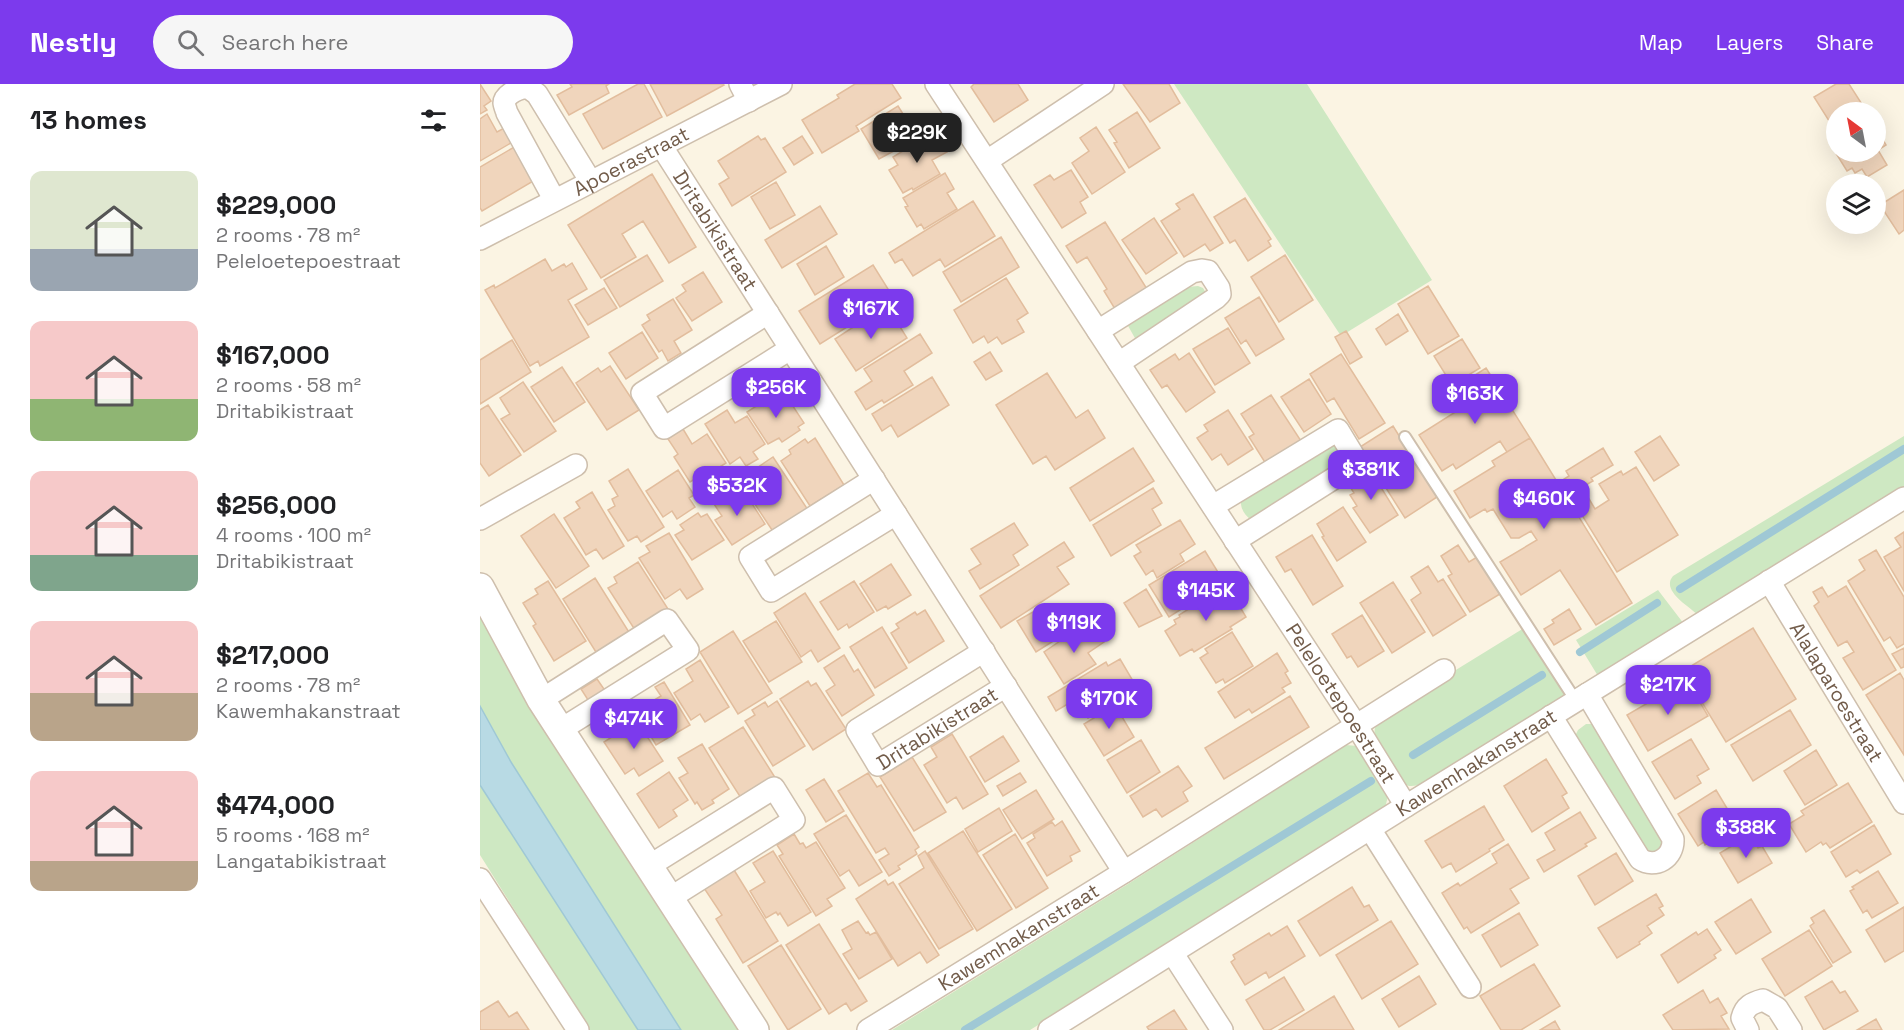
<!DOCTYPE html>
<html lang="en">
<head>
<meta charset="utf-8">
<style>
	:root { --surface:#fff; --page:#f6f6f6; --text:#202124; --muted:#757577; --accent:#7c3aed }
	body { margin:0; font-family:"Space Grotesk",sans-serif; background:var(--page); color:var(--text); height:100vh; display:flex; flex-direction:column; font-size:22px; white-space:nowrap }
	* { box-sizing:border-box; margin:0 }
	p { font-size:20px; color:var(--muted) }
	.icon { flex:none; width:33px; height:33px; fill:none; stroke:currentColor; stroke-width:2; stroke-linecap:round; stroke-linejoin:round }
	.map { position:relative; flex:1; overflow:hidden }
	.sheet { display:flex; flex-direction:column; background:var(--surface); width:480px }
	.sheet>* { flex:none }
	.needle { width:39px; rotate:328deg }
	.fabs { position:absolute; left:1346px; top:18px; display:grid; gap:12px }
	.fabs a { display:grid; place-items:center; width:60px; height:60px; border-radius:50%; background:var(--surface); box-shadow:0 6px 24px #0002; font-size:30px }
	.price { position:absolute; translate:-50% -51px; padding:0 14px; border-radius:12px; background:var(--accent); color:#fff; font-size:20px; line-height:39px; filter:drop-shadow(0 2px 3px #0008) }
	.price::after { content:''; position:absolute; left:50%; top:36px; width:18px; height:14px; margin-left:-9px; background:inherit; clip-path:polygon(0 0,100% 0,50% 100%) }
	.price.current { background:#222; color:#fff }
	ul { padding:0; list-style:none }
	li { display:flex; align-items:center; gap:18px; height:150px; padding:0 30px }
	li span { display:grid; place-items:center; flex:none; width:168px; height:120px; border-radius:12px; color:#555 }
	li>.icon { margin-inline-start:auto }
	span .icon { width:72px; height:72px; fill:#fffc; stroke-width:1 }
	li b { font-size:26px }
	h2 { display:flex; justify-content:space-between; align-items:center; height:72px; padding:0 30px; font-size:26px }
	header { display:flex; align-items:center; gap:36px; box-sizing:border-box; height:84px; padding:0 30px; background:var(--accent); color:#fff }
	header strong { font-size:28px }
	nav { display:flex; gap:33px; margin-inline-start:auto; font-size:21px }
	.search { width:420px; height:54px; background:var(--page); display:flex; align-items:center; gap:15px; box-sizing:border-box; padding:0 21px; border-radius:33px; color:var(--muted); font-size:22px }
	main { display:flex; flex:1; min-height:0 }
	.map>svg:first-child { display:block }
</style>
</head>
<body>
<header>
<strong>Nestly</strong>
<div class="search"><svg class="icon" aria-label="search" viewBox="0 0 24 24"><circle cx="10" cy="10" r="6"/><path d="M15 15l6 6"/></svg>Search here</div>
<nav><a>Map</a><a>Layers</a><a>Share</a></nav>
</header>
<main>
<section class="sheet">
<h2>13 homes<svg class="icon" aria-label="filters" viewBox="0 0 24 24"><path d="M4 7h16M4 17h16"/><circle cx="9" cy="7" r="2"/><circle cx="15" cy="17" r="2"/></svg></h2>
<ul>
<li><span style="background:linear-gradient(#dfe7d0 65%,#9aa5b1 0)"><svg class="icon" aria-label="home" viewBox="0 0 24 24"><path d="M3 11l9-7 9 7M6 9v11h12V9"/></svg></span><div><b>$229,000</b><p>2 rooms · 78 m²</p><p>Peleloetepoestraat</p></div></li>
<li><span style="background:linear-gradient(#f6c9c9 65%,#8fb573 0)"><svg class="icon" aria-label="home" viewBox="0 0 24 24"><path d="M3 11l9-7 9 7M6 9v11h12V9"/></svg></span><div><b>$167,000</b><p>2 rooms · 58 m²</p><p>Dritabikistraat</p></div></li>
<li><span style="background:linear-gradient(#f6c9c9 70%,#7fa58c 0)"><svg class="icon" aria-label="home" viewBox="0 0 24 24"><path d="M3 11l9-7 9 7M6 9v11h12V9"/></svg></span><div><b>$256,000</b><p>4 rooms · 100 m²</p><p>Dritabikistraat</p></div></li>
<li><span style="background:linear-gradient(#f6c9c9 60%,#b9a48a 0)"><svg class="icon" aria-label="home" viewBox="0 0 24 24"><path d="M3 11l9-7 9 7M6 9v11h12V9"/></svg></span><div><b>$217,000</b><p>2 rooms · 78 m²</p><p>Kawemhakanstraat</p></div></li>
<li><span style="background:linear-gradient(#f6c9c9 75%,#b9a48a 0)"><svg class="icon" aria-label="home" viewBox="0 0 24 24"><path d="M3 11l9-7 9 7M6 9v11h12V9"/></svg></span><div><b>$474,000</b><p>5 rooms · 168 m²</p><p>Langatabikistraat</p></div></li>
</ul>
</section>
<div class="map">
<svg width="1424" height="946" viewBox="0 0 1424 946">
	<rect width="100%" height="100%" fill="#fbf4e3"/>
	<path fill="#cee8c2" d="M694 0H827L952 196 861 252Z
		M718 202 723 204 726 209 656 256 647 240C667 223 690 204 718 202Z
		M1424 352V405L1217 530C1207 521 1181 506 1193 492Z
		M858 357 870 374 772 437C764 430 760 425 761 414Z
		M1178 506 1204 540 1118 592 1096 556Z
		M0 522 262 946H201L31 678 0 622Z
		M1044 544 1085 611 944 699C935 702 930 704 922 699 914 687 891 658 895 644 897 638 902 633 906 629Z
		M1106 640H1113L1187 759 1169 777 1095 652 1098 646Z
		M866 661 877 662 908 712 905 724 712 847 550 946H412L648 800Z
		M0 701 158 946H110L0 771Z"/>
	<path fill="#b8dae4" stroke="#9fc8d5" stroke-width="1.5" d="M0 622 31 678 201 946H158L0 701Z"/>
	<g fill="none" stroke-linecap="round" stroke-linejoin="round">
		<path stroke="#9fc8d5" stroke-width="8" d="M1200 505 1424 365
			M1100 568 1177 519
			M933 671 1062 591
			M485 946 891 697"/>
	</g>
	<path fill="#f0d5bc" stroke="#e2bd9d" stroke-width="1.5" d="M0 0 11 17 4 22 7 26 0 30Z
		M90 0H129L126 2 129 9 89 31 77 11 92 3Z
		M158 0H164L182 33 123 65 103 30Z
		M170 0H243L244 1 187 32Z
		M375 0H412L421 14 376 42 379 47 342 69 322 36 359 14 357 11Z
		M494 0H538L548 16 514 38 491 3Z
		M643 0H689L700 19 670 38Z
		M1356 0H1369L1387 28H1356V48L1334 13Z
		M418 22 438 54 399 75 381 45Z
		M657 28 680 64 649 84 634 59 637 58 629 46Z
		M7 30 17 48 28 42 36 56 0 77V35Z
		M1395 42 1406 61 1398 66 1407 81 1387 93 1382 85 1375 89 1372 84 1367 87 1349 58 1356 54V68H1395Z
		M616 43 645 88 612 110 592 79 609 67 600 54Z
		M457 51 467 68 452 76 460 90 433 106 432 104 423 109 409 86 418 81 413 73 439 57 441 61Z
		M278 52 281 56 285 54 306 88 252 122 239 100 249 94 238 77Z
		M322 52 333 69 314 81 303 64Z
		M36 62 55 96 2 127 0 124V83Z
		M591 86 608 113 600 118 606 129 582 144 554 101 570 91 574 96Z
		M465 89 474 105 467 109 477 125 444 145 441 140 437 143 425 123 428 122 423 114Z
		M172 90 216 163 189 179 163 137 142 150 156 173 121 194 88 141Z
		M296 98 315 131 290 145 271 113Z
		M1424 106V146L1419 150 1400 121Z
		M713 110 743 159 730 167 725 160 704 173 681 137 700 125 696 120Z
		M765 114 791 155 788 157 791 162 768 177 755 156 750 159 734 133Z
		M493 117 515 152 465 183 460 175 433 192 422 175 415 179 409 169Z
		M340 122 357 150 302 184 285 156Z
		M674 134 697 169 666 190 642 156Z
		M625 138 667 205 635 225 624 207 627 205 607 173 597 179 586 162Z
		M521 153 539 183 481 218 463 188Z
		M346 162 364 193 335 211 317 180Z
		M167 171 183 197 140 223 124 196Z
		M805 171 833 216 799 238 771 193Z
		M65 175 72 187 84 180 86 183 92 179 107 205 88 216 109 253 60 282 58 277 50 282 5 206 14 201 15 204Z
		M393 181 408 205 386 219 391 228 340 260 319 227Z
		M223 188 242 218 212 237 196 214 206 207 202 201Z
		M526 194 548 229 537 236 544 248 522 260 517 253 508 259 504 252 493 259 474 226Z
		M948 202 979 252 948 270 918 220Z
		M124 204 137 224 108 241 95 221Z
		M779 213 804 255 776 272 766 256 761 260 745 234Z
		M193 215 212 246 194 257 201 269 188 277 182 266 179 268 162 241 170 236 167 231Z
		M409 225 427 254 376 287 355 255 381 238 383 241Z
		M918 230 928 247 906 261 896 245Z
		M748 244 770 279 735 301 713 265Z
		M866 247 882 273 870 280 855 253Z
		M162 248 178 274 146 295 129 269Z
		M440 250 452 269 424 287 433 301 404 319 402 316 386 326 375 308 392 297 384 285Z
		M982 255 1000 284 972 301 954 272Z
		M32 256 51 288 0 320V276Z
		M510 268 522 287 506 296 494 278Z
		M709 269 735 308 706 328 687 301 682 304 670 286 695 270 699 276Z
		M861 270 905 339 879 355 854 314 847 318 830 290Z
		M130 282 159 326 127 346 96 299 118 284 121 288Z
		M82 283 105 318 74 338 51 303Z
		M1006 284 1050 354 1027 368 1020 357 976 385 973 380 962 387 939 351 985 322 982 317 989 312 981 300Z
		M567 289 596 334 608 326 625 354 575 386 566 372 553 380 516 321Z
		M452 293 469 321 418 353 411 341 402 347 392 330Z
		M829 295 851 330 824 348 801 313Z
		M43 298 76 347 44 368 21 335 30 330 20 314Z
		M791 311 821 357 786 380 769 353 774 350 761 330Z
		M292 312 297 319 307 313 324 339 318 343 320 346 302 358 299 354 288 360 267 328Z
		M8 321 41 371 9 392 0 379V326Z
		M247 326 255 339 267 332 285 360 273 368 278 375 266 382 260 373 250 380 225 340Z
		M748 326 773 365 748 381 741 370 732 376 717 354 728 347 724 341Z
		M913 342 957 413 925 434 880 363Z
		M203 345 212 360 227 350 246 379 221 395 220 392 210 398 194 373 198 370 188 355Z
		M1180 352 1199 381 1174 397 1155 368Z
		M335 354 364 401 330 422 301 377 311 370 309 366 325 355 328 359Z
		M1050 354 1152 519 1116 541 1080 486 1041 511 1020 478 1057 456 1051 447 1039 454H1031L1013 425 1007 428 1005 425 990 434 974 407 1015 382 1012 377Z
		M653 364 674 397 610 437 590 404Z
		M1123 364 1133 381 1111 394 1113 397 1102 403 1115 425 1129 416 1119 400 1141 387 1143 391 1156 383 1198 451 1137 488 1081 397 1089 392 1086 387Z
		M293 373 328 426 294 449 259 396Z
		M889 384 918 431 890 449 873 424 877 422 870 411 874 409 867 398Z
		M148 385 184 443 161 458 157 452 148 457 128 426 135 422 132 415 138 412 129 397Z
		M198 386 214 411 209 414 215 423 197 435 192 427 183 433 166 407Z
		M252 404 262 419 269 415 285 440 252 461 235 436 242 432 232 417Z
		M673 404 682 419 672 425 681 441 631 472 613 441Z
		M112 408 144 462 123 475 116 465 106 471 84 434 100 424 96 418Z
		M863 423 886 458 857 477 842 453 844 452 837 440Z
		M218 429 221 433 227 430 244 456 212 476 195 451 204 446 200 441Z
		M74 430 109 482 76 504 41 452Z
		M700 436 715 460 700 470 704 477 677 494 673 486 666 491 654 472 661 468 656 461Z
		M534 439 548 461 533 471 539 481 500 505 489 487 501 480 491 465Z
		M1424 448V507L1404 473 1421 463 1415 454Z
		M189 449 223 505 207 515 200 505 185 515 159 474 170 468 166 462Z
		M832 451 863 502 833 521 811 485 805 488 796 473Z
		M584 458 594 473 577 483 589 500 521 544 500 512Z
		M978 461 989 478 997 473 1020 510 990 528 968 492 972 490 961 472Z
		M1396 466 1424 513V560L1417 564 1410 553 1404 557 1368 497 1385 486 1379 476Z
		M725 467 744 498 689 533 669 501Z
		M158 478 188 525 155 546 128 504 137 499 134 493Z
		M411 480 431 511 408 525 406 522 397 527 380 500Z
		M948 482 958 498 963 495 986 531 953 552 931 516 941 509 931 493Z
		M115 494 152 553 119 573 83 515Z
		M68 497 106 557 74 577 53 542 56 540 43 519 58 510 55 505Z
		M374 497 394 528 369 544 367 540 358 546 340 518Z
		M913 498 945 548 912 569 880 519Z
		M747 501 766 533 750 543 752 545 714 568 712 565 700 572 685 547 696 540 694 536 700 533 699 531Z
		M1366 502 1416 586 1383 606 1363 574 1374 568 1367 557 1358 562 1334 522 1339 518 1333 508 1342 503 1348 513Z
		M666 505 682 532 659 543 644 519Z
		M325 509 360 564 338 578 331 566 321 573 294 529Z
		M565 521 583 551 556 568 537 537Z
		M1089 525 1101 545 1074 561 1064 545 1074 539 1072 536Z
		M445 526 464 557 429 579 411 549 419 544 416 540 435 528 437 531Z
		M882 531 904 567 878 583 871 572 867 574 852 550Z
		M296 537 322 578 289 598 263 557Z
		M613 540 624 558 608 569 616 580 584 600 564 568 592 549 594 552Z
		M402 543 427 584 395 604 370 563Z
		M1273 544 1316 615 1246 658 1203 587Z
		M253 547 292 609 258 630 220 568Z
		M752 548 773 582 745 599 743 595 736 599 720 574 728 569 725 565Z
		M1424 564V583L1421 584 1412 570Z
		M797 569 808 587 805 589 811 599 802 604 805 608 772 629 769 625 755 634 738 608Z
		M364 571 374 588 378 585 394 611 362 632 346 607 355 601 344 584Z
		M640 575 653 597 635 608 640 615 608 634 596 615 576 627 568 613 626 578 628 582Z
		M220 576 249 623 225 638 220 630 211 636 194 609 213 597 206 585Z
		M1420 589 1424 596V671L1386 611Z
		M117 595 126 608 110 619 101 605Z
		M1207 596 1228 632 1168 667 1147 631Z
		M328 597 331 602 336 599 366 645 333 666 300 615Z
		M184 598 210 641 176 661 156 627 181 612 175 603Z
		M810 612 829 643 744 695 725 664Z
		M297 617 325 662 293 682 265 637 275 631 272 626 285 618 288 623Z
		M635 621 654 653 624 672 604 640Z
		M1310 626 1331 661 1273 697 1251 661Z
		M157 637 183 677 159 692 154 684 145 690 124 658Z
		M263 643 296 695 261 714 229 664Z
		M472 650 508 710 483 725 476 713 467 719 444 681 457 673 451 663Z
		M523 652 539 677 505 698 490 673Z
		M1211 655 1229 685 1217 692 1221 699 1195 715 1172 678Z
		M661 656 680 688 647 709 627 676Z
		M222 660 249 705 232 716 234 719 222 726 217 718 215 720 199 694 208 689 198 674Z
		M1336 666 1357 701 1325 721 1304 687Z
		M432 673 466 728 434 747 400 693Z
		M1066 675 1087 709 1082 712 1089 724 1052 748 1024 702Z
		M698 682 712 702 703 708 708 717 682 733 676 725 663 733 650 712Z
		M189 688 208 716 193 726 197 732 179 744 157 710Z
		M388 689 397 703 401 701 439 763 435 766 437 770 418 782 420 785 409 792 399 776 409 770 405 764 396 769 358 707Z
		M540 689 546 698 523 712 517 702Z
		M344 695 364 727 346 738 326 706Z
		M1368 699 1392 738 1350 764 1346 759 1343 761 1341 758 1326 768 1309 740 1324 731 1321 727Z
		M556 706 574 735 542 755 523 726Z
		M1236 706 1254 736 1242 743 1245 749 1225 761 1224 758 1218 762 1198 730Z
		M1004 722 1024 756 1009 765 1010 767 976 788 971 779 962 784 945 757Z
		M519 724 532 747 498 768 485 745Z
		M1100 728 1116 754 1105 760 1107 762 1064 788 1057 776 1075 766 1065 749Z
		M366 731 402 788 379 802 369 786 360 792 334 750Z
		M582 737 600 767 590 772 592 777 567 792 547 759 555 754 553 750 572 738 575 742Z
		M1394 741 1411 770 1380 789 1377 786 1366 793 1351 768Z
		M483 747 532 825 497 847 448 769Z
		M314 750 320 760 323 759 326 764 336 758 365 804 347 815 352 822 336 832 299 772 303 770 297 761Z
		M535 750 568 804 536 824 503 771Z
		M1270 751 1278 764 1282 762 1292 779 1258 799 1240 769Z
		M1028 760 1049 794 1030 805 1039 819 991 849 987 843 984 845 962 809 978 799 980 802 1017 779 1012 770Z
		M293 767 331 828 308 842 300 829 298 831 296 828 286 834 270 807 285 798 273 779Z
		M445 767 493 845 459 865 419 800 444 784 438 772Z
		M1136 769 1153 797 1115 821 1098 792Z
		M254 786 298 857 263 879 236 835 242 831 224 804Z
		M1398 787 1418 819 1392 834 1387 826 1383 829 1370 807 1374 805 1372 803Z
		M405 796 408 801 413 798 459 871 447 879 440 868 418 882 376 815Z
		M872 803 884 823 889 821 898 836 840 872 818 837Z
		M1176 810 1183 822 1179 824 1184 831 1167 842 1172 849 1159 858 1160 860 1137 874 1118 844Z
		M1271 815 1291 848 1256 870 1235 838Z
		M1424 823V867L1405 878 1386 846Z
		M1344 826 1371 868 1353 879 1330 842 1334 839 1331 834Z
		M1039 829 1058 861 1021 883 1002 851Z
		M378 837 386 849 388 848 390 851 396 848 412 875 379 895 363 870 372 865 362 846Z
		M911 837 938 880 882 915 856 871Z
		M339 840 387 917 371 927 366 919 349 930 306 861Z
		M807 842 825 872 789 894 786 888 765 901 751 878 755 875 753 871 789 849 791 852Z
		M1227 845 1241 866 1234 871 1236 874 1198 899 1181 871 1216 848 1218 851Z
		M1329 846 1352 882 1305 912 1282 875Z
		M301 861 341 925 308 946 268 882Z
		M1054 880 1080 922 1041 946H1021L1000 912Z
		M939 892 956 920 919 943 902 915Z
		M804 893 824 926 790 946H784L766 916Z
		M1352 897 1360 909 1365 907 1378 927 1344 946 1325 913Z
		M1223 906 1230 919 1238 914 1247 929 1241 932 1249 945 1193 946 1183 931Z
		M854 912 874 946H799Z
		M18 917 29 933 37 928 49 946H0V928Z
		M694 926 707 946H669L667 943Z
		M1396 935 1402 946H1377Z
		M1075 937 1080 946H1060Z"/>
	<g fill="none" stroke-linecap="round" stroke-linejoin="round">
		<g stroke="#cebfad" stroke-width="14">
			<path id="service" d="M925 353 1096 617"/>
		</g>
		<g stroke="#cebfad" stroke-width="24">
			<g id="minor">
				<path d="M260 0 269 17"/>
				<path id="s1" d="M456 0 876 641 926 722"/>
				<path id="s2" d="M182 63 644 788"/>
				<path d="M507 77 623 0"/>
				<path d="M74 115 27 29C27 28 24 21 24 19 24 11 41 2 48 4 51 5 55 9 57 10L111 98"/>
				<path id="s3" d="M0 155 301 0"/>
				<path d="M288 229 162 309 184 344 310 265"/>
				<path d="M618 247 712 188 722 186 728 187 739 204 740 210 736 214 639 279"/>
				<path d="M394 395 270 473 291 507 416 430"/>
				<path d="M733 422 858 346 878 379 755 457"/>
				<path d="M0 435 96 381"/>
				<path id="s4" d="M1289 497 1424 719"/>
				<path id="s5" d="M504 567 377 646 398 681 526 602"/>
				<path d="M61 616 187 536 208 566 80 646"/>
				<path d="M1071 632 1160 775C1175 785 1194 774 1193 755L1107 610"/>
				<path d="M890 745 990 903"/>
				<path d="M169 782 294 704 314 736 190 814"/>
				<path d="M0 795 98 946"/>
				<path d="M693 870 742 946"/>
				<path id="s6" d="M388 946 644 788 964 586"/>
				<path id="s7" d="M569 946 926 722 1424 414"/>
				<path d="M1268 946 1262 934C1265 922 1272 919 1283 916L1297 924 1311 946"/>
			</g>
		</g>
		<g stroke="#cebfad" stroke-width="30">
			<path id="tertiary" d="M0 503 61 616 275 946"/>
		</g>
		<use href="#service" stroke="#fff" stroke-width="10"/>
		<use href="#minor" stroke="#fff" stroke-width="21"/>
		<use href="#tertiary" stroke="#fff" stroke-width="27"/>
	</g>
	<g text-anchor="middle" stroke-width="4.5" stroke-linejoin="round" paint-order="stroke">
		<g font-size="20" fill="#725c4a" stroke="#fef8e9">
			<text dy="7" stroke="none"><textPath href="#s3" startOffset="170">Apoerastraat</textPath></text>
			<text dy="7" stroke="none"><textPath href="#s2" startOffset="99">Dritabikistraat</textPath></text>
			<text dy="7" stroke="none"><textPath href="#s4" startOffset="130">Alalaparoestraat</textPath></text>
			<text dy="7" stroke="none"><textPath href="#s1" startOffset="740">Peleloetepoestraat</textPath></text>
			<text dy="7" stroke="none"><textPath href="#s5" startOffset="260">Dritabikistraat</textPath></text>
			<text dy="7" stroke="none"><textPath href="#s7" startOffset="504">Kawemhakanstraat</textPath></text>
			<text dy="7" stroke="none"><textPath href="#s6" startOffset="177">Kawemhakanstraat</textPath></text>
		</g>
	</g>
</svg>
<div class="fabs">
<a><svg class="needle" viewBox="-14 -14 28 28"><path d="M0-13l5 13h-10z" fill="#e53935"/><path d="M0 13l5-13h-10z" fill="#757577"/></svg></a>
<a><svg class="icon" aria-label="layers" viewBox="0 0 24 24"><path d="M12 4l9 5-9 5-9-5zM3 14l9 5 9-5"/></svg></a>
</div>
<b class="price current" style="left:437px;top:80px">$229K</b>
<b class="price" style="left:391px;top:256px">$167K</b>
<b class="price" style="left:296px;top:335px">$256K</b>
<b class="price" style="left:995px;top:341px">$163K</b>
<b class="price" style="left:891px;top:417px">$381K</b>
<b class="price" style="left:257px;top:433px">$532K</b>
<b class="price" style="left:1064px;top:446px">$460K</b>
<b class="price" style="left:726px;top:538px">$145K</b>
<b class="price" style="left:594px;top:570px">$119K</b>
<b class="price" style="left:1188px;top:632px">$217K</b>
<b class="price" style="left:629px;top:646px">$170K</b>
<b class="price" style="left:154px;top:666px">$474K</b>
<b class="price" style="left:1266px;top:775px">$388K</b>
</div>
</main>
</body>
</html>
